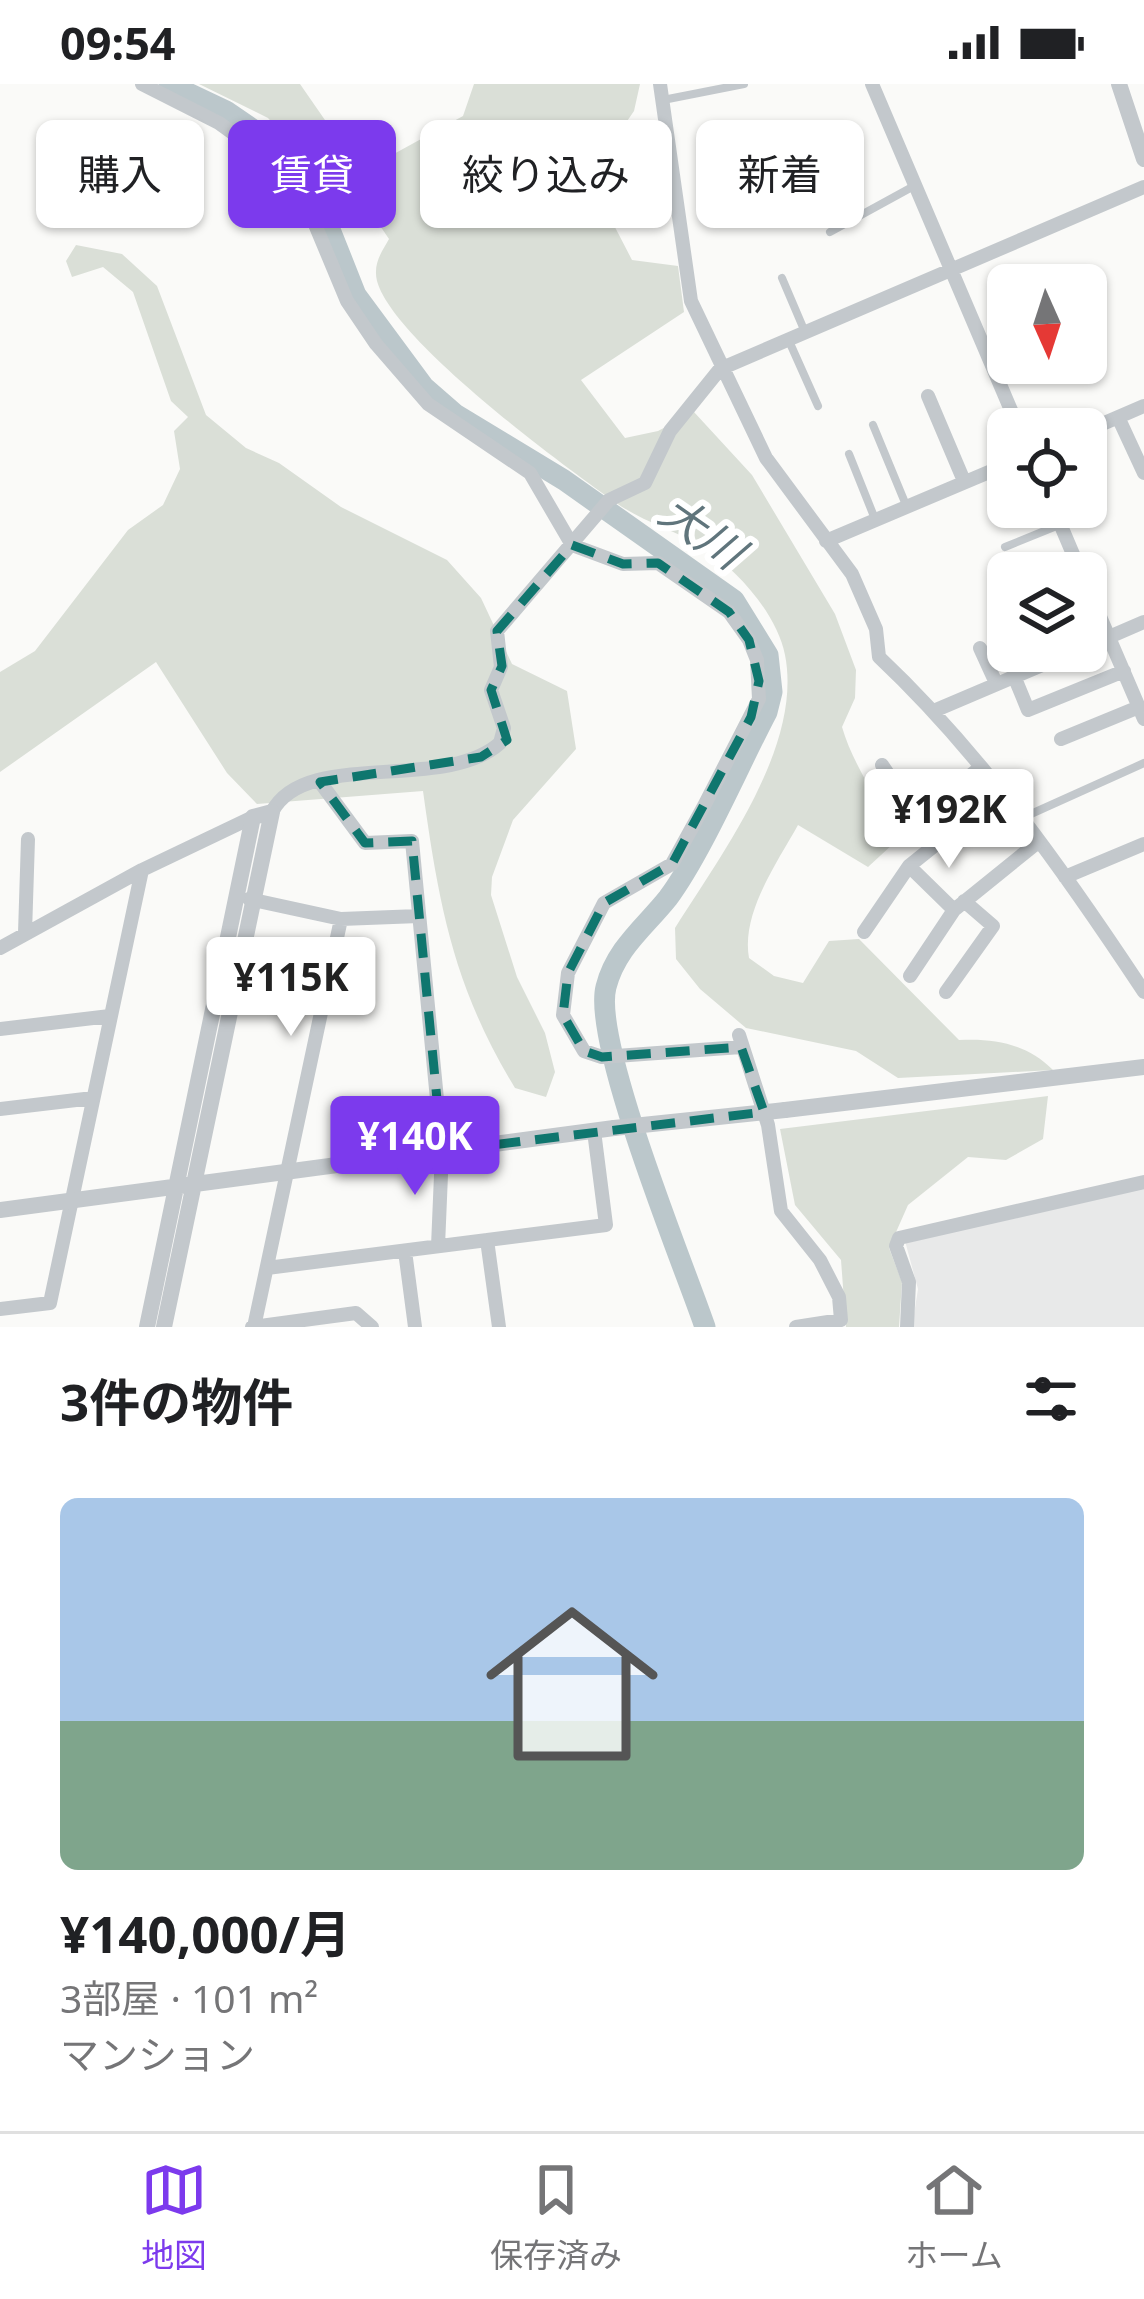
<!DOCTYPE html>
<html lang="ja">
<head>
<meta charset="utf-8">
<style>
	:root { --surface:#fff; --page:#f6f6f6; --text:#202124; --muted:#757577; --line:#e0e0e0; --accent:#7c3aed }
	body { margin:0; font-family:"Noto Sans","Noto Sans JP",sans-serif; background:var(--page); color:var(--text); height:100vh; display:flex; flex-direction:column; font-size:45px; white-space:nowrap }
	* { box-sizing:border-box; margin:0 }
	p { font-size:39px; color:var(--muted) }
	.icon { flex:none; width:66px; height:66px; fill:none; stroke:currentColor; stroke-width:2; stroke-linecap:round; stroke-linejoin:round }
	.map { position:relative; height:1243px; overflow:hidden }
	.sheet { display:flex; flex-direction:column; background:var(--surface); flex:1 }
	.sheet>* { flex:none }
	.guide { position:absolute; left:36px; top:36px; width:1074px; height:108px; display:flex; gap:24px }
	.needle { width:78px; rotate:177deg }
	.fabs { position:absolute; left:987px; top:180px; display:grid; gap:24px }
	.fabs a { display:grid; place-items:center; width:120px; height:120px; border-radius:18px; background:var(--surface); box-shadow:0 3px 9px #0004; font-size:60px }
	.price { position:absolute; translate:-50% -102px; padding:0 27px; border-radius:12px; background:#fff; color:#222; font-size:39px; line-height:78px; filter:drop-shadow(0 3px 6px #0008) }
	.price::after { content:''; position:absolute; left:50%; top:72px; width:36px; height:27px; margin-left:-18px; background:inherit; clip-path:polygon(0 0,100% 0,50% 100%) }
	.price.on { background:var(--accent); color:#fff }
	ul { padding:0; list-style:none }
	li { display:grid; align-content:center; gap:24px; height:636px; padding:0 60px }
	li span { display:grid; place-items:center; height:372px; border-radius:18px; color:#555 }
	li>.icon { margin-inline-start:auto }
	span .icon { width:216px; height:216px; fill:#fffc; stroke-width:1 }
	li b { font-size:51px }
	h2 { display:flex; justify-content:space-between; align-items:center; height:144px; padding:0 60px; font-size:51px }
	.pill { padding:0 42px; border-radius:18px; background:var(--surface); box-shadow:0 3px 9px #0004; font-size:42px; line-height:108px }
	.pill.on { background:var(--accent); color:#fff }
	.status { display:flex; justify-content:space-between; align-items:center; height:84px; padding:0 60px; background:var(--surface); direction:ltr }
	.status svg { height:33px; fill:currentColor }
	.menu { display:flex; justify-content:space-around; align-items:center; height:168px; border-top:3px solid var(--line); background:var(--surface); font-size:33px; color:var(--muted) }
	.menu a { display:grid; justify-items:center; gap:6px }
	.menu .on { color:var(--accent) }
	.map>svg:first-child { display:block }
</style>
</head>
<body>
<div class="status"><b>09:54</b><svg viewBox="0 0 49 12"><path d="M0 12V9h3v3zM5 12V6h3v6zM10 12V3h3v9zM15 12V0h3v12zM26 1h20v11H26zM47 4h2v5h-2z"/></svg></div>
<div class="map">
<svg width="1144" height="1243" viewBox="0 0 1144 1243">
	<rect width="100%" height="100%" fill="#fafaf8"/>
	<path fill="#e8e9e9" d="M1144 1104V1243H912L918 1205 905 1157Z"/>
	<path fill="#dadfd7" d="M199 0H300L361 88 463 32 474 0H640L634 27 589 93 632 176 678 182 684 228 581 296 625 354 658 347 694 328 752 391 835 530 856 586 855 614 842 643C854 685 883 718 893 760L868 783 798 741C777 779 741 829 749 874L774 892 803 899 829 857 859 855 959 956C995 954 1027 960 1053 986L898 994 856 967 746 944 700 905 676 875 675 844C721 771 803 662 785 571 777 530 738 487 704 464 676 446 642 438 615 418 561 380 393 256 377 197 373 180 381 169 389 155L364 118 326 98 268 34Z
		M76 161 122 170 157 202 206 331 246 364 279 379 341 423 447 476 481 514 512 580 567 607 576 665 513 736 492 793 491 811 517 893 545 949 555 988 546 1013 515 1004C454 904 439 822 423 707L257 720 227 689 156 578 0 688V588L35 567 128 446 163 421 180 385 174 347 188 333 171 317 133 208 103 183 72 193 66 177Z
		M1048 1012 1043 1055 1006 1076 968 1073 908 1121 889 1164 902 1198 899 1243H846L841 1176 795 1121 780 1045Z"/>
	<g fill="none" stroke-linecap="round" stroke-linejoin="round">
		<path stroke="#bbc7cb" stroke-width="21" d="M169 0 226 27 270 57 329 143 356 211 424 303 455 330 564 396 734 516 768 571 772 608 767 628C739 681 702 768 668 814 645 843 616 864 606 903 592 958 683 1179 705 1243"/>
		<path stroke="#c3c8cc" stroke-width="8" d="M663 16 744 0
			M830 148 914 102
			M782 194 805 248
			M789 257 818 322
			M873 341 906 421
			M849 370 875 435
			M1005 463 1059 441
			M1022 734 1144 679"/>
		<path stroke="#c3c8cc" stroke-width="14" d="M142 0 219 39 270 76 314 138 347 217 376 260 428 320 530 389 572 461 623 480 658 479 729 528 749 556 757 576 759 615 704 722 672 780 604 819 568 889 563 931 584 967 602 973 741 963
			M660 0 691 217 766 374 852 490 876 545 879 573C982 670 1066 790 1144 908
			M872 0 1019 345
			M928 312 964 397
			M1118 333 1144 389
			M1086 347 1144 322
			M1053 423 1081 489
			M826 457 1008 380
			M1086 500 1144 635
			M1086 563 1144 538
			M980 564 996 599
			M1014 592 1028 626 1124 587
			M936 626 1075 567
			M1061 655 1139 623
			M882 681 916 731
			M320 698 365 759 412 757 442 1067 438 1162
			M272 728C305 664 445 709 500 659L504 644 491 606 501 583 497 547 609 416 645 399 670 347 720 285 1144 103
			M891 754 981 683
			M909 782 954 826
			M1065 793 1144 760
			M249 815 341 835 419 832
			M864 848 909 782 1000 709
			M25 849 28 755
			M0 864 142 786 253 733
			M910 892 954 826 1038 758
			M946 908 993 842 964 817
			M0 945 110 932
			M739 951 768 1041 781 1127 820 1176 839 1213 841 1236 796 1243
			M0 1025 93 1014
			M487 1156 499 1243
			M405 1167 415 1243
			M267 1184 606 1141 594 1047
			M0 1225 50 1219 142 786
			M252 1243 356 1229 372 1243
			M254 1243 341 835
			M907 1243 909 1198 896 1162 899 1154 1144 1098"/>
		<path stroke="#c3c8cc" stroke-width="16" d="M1119 0 1144 75
			M785 1026 1144 983
			M0 1126 614 1044
			M147 1243 253 733 272 728 164 1243"/>
		<path stroke="#c3c8cc" stroke-width="16" d="M614 1044 785 1026"/>
	</g>
	<path fill="none" stroke="#0f766e" stroke-width="9" stroke-dasharray="24 15" stroke-linejoin="round" d="M572 461 623 480 658 479 729 528 749 556 759 597 751 633 672 780 604 819 568 889 563 931 584 967 602 973 741 963 764 1028 442 1067 412 757 365 759 320 698 481 673 507 656 491 606 502 582 497 547Z"/>
	<g text-anchor="middle" stroke-width="12" stroke-linejoin="round" paint-order="stroke">
		<g font-size="45" font-style="italic" fill="#60757c" stroke="#fff">
			<text transform="translate(702 448) rotate(35)" y="16">大川</text>
		</g>
	</g>
</svg>
<div class="fabs">
<a><svg class="needle" viewBox="-14 -14 28 28"><path d="M0-13l5 13h-10z" fill="#e53935"/><path d="M0 13l5-13h-10z" fill="#757577"/></svg></a>
<a><svg class="icon" aria-label="locate" viewBox="0 0 24 24"><circle cx="12" cy="12" r="6"/><path d="M12 2v4M12 18v4M2 12h4M18 12h4"/></svg></a>
<a><svg class="icon" aria-label="layers" viewBox="0 0 24 24"><path d="M12 4l9 5-9 5-9-5zM3 14l9 5 9-5"/></svg></a>
</div>
<b class="price" style="left:949px;top:787px">¥192K</b>
<b class="price" style="left:291px;top:955px">¥115K</b>
<b class="price on" style="left:415px;top:1114px">¥140K</b>
<div class="guide">
<a class="pill">購入</a>
<a class="pill on">賃貸</a>
<a class="pill">絞り込み</a>
<a class="pill">新着</a>
</div>
</div>
<section class="sheet">
<h2>3件の物件<svg class="icon" aria-label="filters" viewBox="0 0 24 24"><path d="M4 7h16M4 17h16"/><circle cx="9" cy="7" r="2"/><circle cx="15" cy="17" r="2"/></svg></h2>
<ul>
<li><span style="background:linear-gradient(#a9c7e8 60%,#7fa58c 0)"><svg class="icon" aria-label="home" viewBox="0 0 24 24"><path d="M3 11l9-7 9 7M6 9v11h12V9"/></svg></span><div><b>¥140,000/月</b><p>3部屋 · 101 m²</p><p>マンション</p></div></li>
</ul>
</section>
<nav class="menu">
<a class="on"><svg class="icon" aria-label="map" viewBox="0 0 24 24"><path d="M3 6l6-2 6 2 6-2v14l-6 2-6-2-6 2zM9 4v14M15 6v14"/></svg>地図</a>
<a><svg class="icon" aria-label="saved" viewBox="0 0 24 24"><path d="M7 4h10v16l-5-4-5 4z"/></svg>保存済み</a>
<a><svg class="icon" aria-label="home" viewBox="0 0 24 24"><path d="M3 11l9-7 9 7M6 9v11h12V9"/></svg>ホーム</a>
</nav>
</body>
</html>
